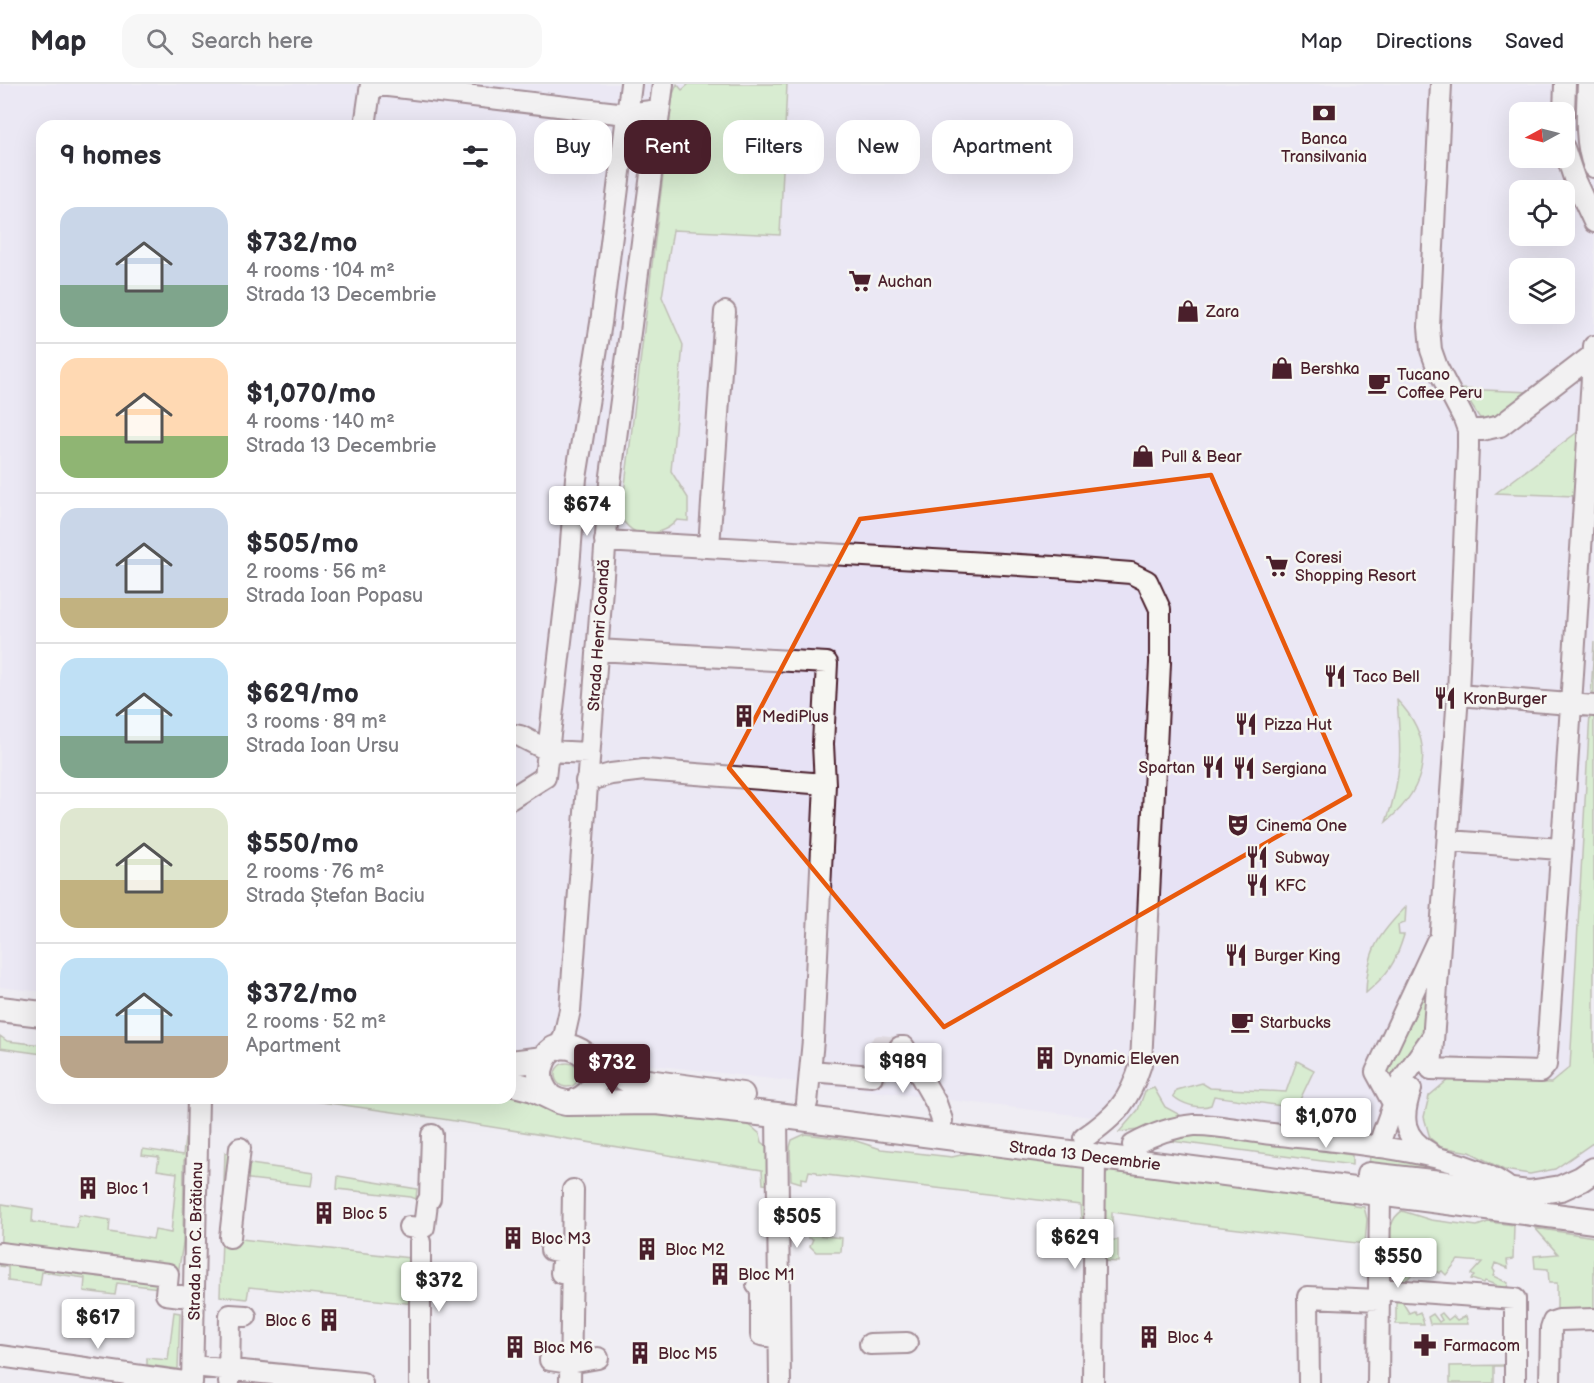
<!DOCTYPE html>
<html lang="en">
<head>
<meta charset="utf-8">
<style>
	:root { --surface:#fff; --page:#f7f7f7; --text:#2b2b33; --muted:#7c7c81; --line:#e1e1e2; --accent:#4a1f2b }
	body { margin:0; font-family:"Balsamiq Sans",sans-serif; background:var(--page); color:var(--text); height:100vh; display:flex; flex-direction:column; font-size:22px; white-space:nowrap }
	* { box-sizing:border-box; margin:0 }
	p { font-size:20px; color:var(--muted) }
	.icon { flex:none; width:33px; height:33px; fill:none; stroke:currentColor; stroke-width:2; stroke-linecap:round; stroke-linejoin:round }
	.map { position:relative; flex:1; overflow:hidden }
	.details { position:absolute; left:36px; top:36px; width:480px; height:984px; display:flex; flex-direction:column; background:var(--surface); border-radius:18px; box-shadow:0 6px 24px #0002 }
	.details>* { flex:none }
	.banner { position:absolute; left:534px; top:36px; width:570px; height:54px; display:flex; gap:12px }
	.needle { width:39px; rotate:263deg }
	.controls { position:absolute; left:1509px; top:18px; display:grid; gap:12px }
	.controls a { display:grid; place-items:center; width:66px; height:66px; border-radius:12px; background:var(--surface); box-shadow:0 6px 24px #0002; font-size:30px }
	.price { position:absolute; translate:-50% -51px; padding:0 14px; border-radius:6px; background:#fff; color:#222; font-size:20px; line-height:39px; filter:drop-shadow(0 2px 3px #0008) }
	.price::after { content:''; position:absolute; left:50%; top:36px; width:18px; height:14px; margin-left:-9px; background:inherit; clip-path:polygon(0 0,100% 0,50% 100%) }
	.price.on { background:var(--accent); color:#fff }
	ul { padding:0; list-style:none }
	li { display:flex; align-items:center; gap:18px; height:150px; padding:0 24px }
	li+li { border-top:2px solid var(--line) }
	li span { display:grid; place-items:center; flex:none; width:168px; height:120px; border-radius:18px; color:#555 }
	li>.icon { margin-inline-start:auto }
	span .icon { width:72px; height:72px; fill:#fffc; stroke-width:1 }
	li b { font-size:26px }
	h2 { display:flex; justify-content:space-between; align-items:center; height:72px; padding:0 24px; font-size:26px }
	.tag { padding:0 21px; border-radius:18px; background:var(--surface); box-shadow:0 6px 24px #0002; font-size:21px; line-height:54px }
	.tag.on { background:var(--accent); color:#fff }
	header { display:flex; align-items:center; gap:36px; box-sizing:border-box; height:84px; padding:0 30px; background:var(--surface); border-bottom:2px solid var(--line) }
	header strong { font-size:28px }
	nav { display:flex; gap:33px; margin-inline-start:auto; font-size:21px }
	.search { width:420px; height:54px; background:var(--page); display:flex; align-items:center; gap:15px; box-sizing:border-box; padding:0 21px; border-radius:18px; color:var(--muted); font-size:22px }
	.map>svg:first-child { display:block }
</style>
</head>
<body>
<header>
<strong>Map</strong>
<div class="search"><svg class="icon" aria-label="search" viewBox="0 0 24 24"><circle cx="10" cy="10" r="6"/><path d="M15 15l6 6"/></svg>Search here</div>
<nav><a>Map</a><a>Directions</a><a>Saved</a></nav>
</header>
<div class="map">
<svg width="1594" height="1299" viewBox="0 0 1594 1299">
	<rect width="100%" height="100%" fill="#efedf3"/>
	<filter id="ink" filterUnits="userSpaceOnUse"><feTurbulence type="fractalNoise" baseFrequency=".0167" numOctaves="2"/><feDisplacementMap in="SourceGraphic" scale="12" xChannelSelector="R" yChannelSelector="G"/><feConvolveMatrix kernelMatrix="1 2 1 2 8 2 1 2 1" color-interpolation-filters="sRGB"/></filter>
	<g filter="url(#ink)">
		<path fill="#e7e2f5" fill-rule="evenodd" d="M0 0H1594V1104L1117 1036 510 964V42H42V908L0 903ZM1520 28H1564V74H1520ZM1520 106H1564V152H1520ZM1520 184H1564V230H1520Z"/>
		<path fill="#bdeba9" stroke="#84856a" stroke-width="1.5" d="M677 0 682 6 689 0H787L780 151 673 146 662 213 683 261 671 387 688 414V437L677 436C669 446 648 454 636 448 629 445 625 440 621 434L673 10Z
			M1461 305 1530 308C1517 318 1495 344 1479 333Z
			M1587 341 1574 426V412L1496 409Z
			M1594 558V1058L1555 1085 1530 1090 1504 1086 1470 1068 1441 1063 1430 1054 1424 1033 1429 1012 1448 996 1551 999 1570 983Z
			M1397 616C1437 657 1428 703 1386 738 1403 692 1401 663 1397 616Z
			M1406 823 1405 839 1398 841 1399 851H1404C1395 880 1389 889 1366 909 1367 868 1377 852 1406 823Z
			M1428 889 1426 947 1397 997 1388 999 1383 979C1399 967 1414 936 1420 917 1423 907 1422 897 1428 889Z
			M0 952 7 957 42 961V970L0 964Z
			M1297 977 1314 986 1296 1024 1214 1012 1211 1021C1199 1026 1182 1020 1173 1012L1177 1006 1202 999 1210 1004 1286 1008Z
			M555 991a12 12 0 1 1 24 0a12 12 0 1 1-24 0Z
			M1154 1004 1165 1023 1180 1031 1139 1046 1119 1048 1138 1026 1145 1007Z
			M510 1013 592 1025 640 1027 747 1039 760 1050 762 1058 768 1063 770 1101 763 1100 762 1086 436 1034 293 1014Z
			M805 1050 853 1056 881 1065 952 1073 983 1066 1083 1083 1087 1089 1086 1138 1081 1137 1080 1121 818 1090 817 1088 809 1087 807 1095 801 1094V1099L791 1096 790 1063 792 1056Z
			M1198 1050 1352 1071V1081L1171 1057Z
			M185 1055 187 1056V1076H184L183 1159 174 1215 160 1204 117 1199 115 1211 84 1207 85 1194 42 1188 40 1201 8 1197V1183L0 1182 2 1120 33 1125 32 1138 77 1144 79 1131 110 1136 109 1148 153 1155 155 1146 171 1149 177 1089 157 1086 159 1073 142 1071 143 1065 183 1071Z
			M225 1068 231 1073 223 1153 419 1175 415 1220 249 1203 247 1215 220 1212Z
			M1370 1072 1456 1083 1481 1095 1369 1082Z
			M243 1079 313 1089 311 1102 241 1094Z
			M1109 1086 1350 1113 1354 1122 1364 1123 1367 1135 1365 1160 1213 1142 1112 1128V1141L1105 1140 1103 1136 1105 1092Z
			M338 1092 417 1105 416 1115 411 1113 337 1105Z
			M1402 1127 1431 1136 1477 1142 1488 1138 1514 1141 1513 1175 1507 1176 1508 1184 1495 1179 1493 1185 1495 1188 1493 1192 1508 1199 1507 1205 1490 1210 1496 1201 1485 1197 1483 1199 1471 1195 1474 1192 1471 1190 1482 1178 1458 1176 1446 1191 1442 1187 1439 1189 1434 1186 1430 1189 1426 1188 1423 1191 1419 1188 1415 1191 1413 1189 1403 1200 1396 1198 1395 1176 1402 1177V1188L1410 1189V1177L1417 1176 1418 1170 1389 1166C1390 1151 1388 1136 1402 1127Z
			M1535 1144 1594 1153V1228H1560L1557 1225V1199H1549L1548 1185 1535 1184 1534 1172 1558 1170Z
			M808 1150 842 1154 841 1168H816L810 1162 813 1155 808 1154Z
			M1107 1156H1118V1178L1104 1177 1103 1161Z
			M1396 1215 1401 1216 1409 1229 1414 1227 1416 1230 1420 1228 1424 1240H1396Z
			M174 1228 180 1229 178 1285 147 1281V1274L168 1276Z
			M1442 1229 1448 1236 1453 1232 1457 1236 1466 1232 1468 1240H1430L1428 1233 1433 1230 1439 1238 1442 1236 1439 1231Z
			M1509 1281V1282H1494V1299H1450V1282Z"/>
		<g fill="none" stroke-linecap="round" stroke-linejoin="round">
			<path stroke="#cec4cb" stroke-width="20" stroke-dasharray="20 10" stroke-linecap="butt" d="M872 992H877L880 961 900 963"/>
			<g stroke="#4a1f2b" stroke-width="24">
				<path id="minor" d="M1441 0 1429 243 1431 266 1437 283 1464 335 1468 346V363L1458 611 1431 985 1540 988 1546 981 1564 730 1594 262
					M1588 0C1587 27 1584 57 1594 83
					M1564 28 1565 0
					M365 42 371 0 626 30 651 27 659 28
					M1564 64 1575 97 1594 138
					M1468 346H1482L1500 342 1594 270
					M605 457 1054 483 1131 489 1147 497 1160 525V579L1141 980C1129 1018 1116 1032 1084 1054
					M709 463 725 228
					M597 566 827 579 823 660 825 700 813 956 807 1019
					M1458 611 1594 622
					M510 650 520 652 549 667 588 669
					M586 697 611 690 644 686 825 700
					M510 715 545 693 568 497 576 394 601 239 631 0
					M1449 757 1561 765
					M900 963H904L936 1019 942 1036
					M558 964 564 953 570 926 610 399 663 0
					M810 987 872 992
					M1411 1005C1401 1034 1402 1053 1430 1069
					M1394 1021 1376 988 1436 859
					M777 1031 780 1299
					M1133 1061C1153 1050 1171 1043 1194 1041 1215 1040 1250 1048 1272 1050 1335 1058 1464 1065 1511 1106
					M1378 1063 1402 996 1433 952
					M409 1143 420 1144 424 1143 427 1119 430 1114 432 1051
					M230 1153 240 1064
					M420 1158V1299
					M551 1166 563 1168 561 1189
					M0 1169 168 1190 166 1210 181 1212
					M757 1201H761V1251L779 1254
					M1379 1205 1515 1215V1299
					M870 1260 907 1259
					M0 1272 191 1299
					M550 1276 570 1279 598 1274
					M193 1282 362 1299
					M192 1299 198 1014
					M229 1299 230 1231 246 1232
					M570 1299 573 1106
					M1093 1299 1095 1072
					M1309 1299 1308 1213 1379 1216
					M1378 1299 1380 1109
					M1550 1299 1551 1244 1553 1238 1559 1236 1594 1235"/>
			</g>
			<g stroke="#4a1f2b" stroke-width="28">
				<path id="major" d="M0 925 42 930
					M510 979 544 975
					M593 979 626 995 742 1011
					M510 999 533 1005 558 1017 566 1019 656 1018 777 1031 1594 1137
					M550 1013C542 1004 538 995 541 983 555 931 633 991 575 1018
					M1369 1091 1529 1109 1561 1104 1581 1095 1594 1086"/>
			</g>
			<use href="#minor" stroke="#f6f6f2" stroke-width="20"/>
			<use href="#major" stroke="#f6f6f2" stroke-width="24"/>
		</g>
	</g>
	<path d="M0 0H1594V1299H0ZM1211 391 1350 711 944 943 729 684 860 435Z" fill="#efedf3" fill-opacity=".55" fill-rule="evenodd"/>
	<path fill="none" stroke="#e8590c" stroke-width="4.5" stroke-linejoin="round" d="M1211 391 1350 711 944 943 729 684 860 435Z"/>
	<defs>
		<g id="bank-bare" transform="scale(1.8)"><path d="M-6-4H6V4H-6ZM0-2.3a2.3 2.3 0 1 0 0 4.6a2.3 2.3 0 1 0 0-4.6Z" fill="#4a1f2b" stroke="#f6f6f2" stroke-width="2.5" paint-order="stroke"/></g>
		<g id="supermarket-bare" transform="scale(1.8)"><path d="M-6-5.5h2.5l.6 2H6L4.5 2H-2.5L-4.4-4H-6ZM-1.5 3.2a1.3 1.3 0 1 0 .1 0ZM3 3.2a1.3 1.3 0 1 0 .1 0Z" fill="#4a1f2b" stroke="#f6f6f2" stroke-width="2.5" paint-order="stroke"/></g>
		<g id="shop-bare" transform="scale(1.8)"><path d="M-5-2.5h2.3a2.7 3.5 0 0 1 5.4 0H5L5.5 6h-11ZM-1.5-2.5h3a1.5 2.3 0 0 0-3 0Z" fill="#4a1f2b" stroke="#f6f6f2" stroke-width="2.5" paint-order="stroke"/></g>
		<g id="cafe-bare" transform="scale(1.8)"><path d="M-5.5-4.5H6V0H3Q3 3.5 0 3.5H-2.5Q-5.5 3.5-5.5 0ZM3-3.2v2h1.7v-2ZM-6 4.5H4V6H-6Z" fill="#4a1f2b" stroke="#f6f6f2" stroke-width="2.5" paint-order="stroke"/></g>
		<g id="restaurant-bare" transform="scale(1.8)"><path d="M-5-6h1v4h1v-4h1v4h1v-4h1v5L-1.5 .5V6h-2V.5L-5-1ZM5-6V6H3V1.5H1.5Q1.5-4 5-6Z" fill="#4a1f2b" stroke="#f6f6f2" stroke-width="2.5" paint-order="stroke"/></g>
		<g id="building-bare" transform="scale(1.8)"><path d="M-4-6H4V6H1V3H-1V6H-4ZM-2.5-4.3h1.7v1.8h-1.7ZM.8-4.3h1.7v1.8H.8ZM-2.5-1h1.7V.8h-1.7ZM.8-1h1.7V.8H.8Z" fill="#4a1f2b" stroke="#f6f6f2" stroke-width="2.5" paint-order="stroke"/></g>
		<g id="theatre-bare" transform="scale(1.8)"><path d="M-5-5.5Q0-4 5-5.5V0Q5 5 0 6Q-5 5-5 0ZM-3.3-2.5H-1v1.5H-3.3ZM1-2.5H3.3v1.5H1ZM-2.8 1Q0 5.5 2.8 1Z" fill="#4a1f2b" stroke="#f6f6f2" stroke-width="2.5" paint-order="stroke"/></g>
		<g id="pharmacy-bare" transform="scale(1.8)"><path d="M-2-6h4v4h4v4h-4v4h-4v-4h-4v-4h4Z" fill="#4a1f2b" stroke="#f6f6f2" stroke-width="2.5" paint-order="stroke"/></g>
	</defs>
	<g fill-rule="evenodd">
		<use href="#bank-bare" x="1324" y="29"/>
		<use href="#supermarket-bare" x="860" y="197"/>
		<use href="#shop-bare" x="1188" y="227"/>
		<use href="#shop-bare" x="1282" y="284"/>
		<use href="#cafe-bare" x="1379" y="299"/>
		<use href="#shop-bare" x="1143" y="372"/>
		<use href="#supermarket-bare" x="1277" y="482"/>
		<use href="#restaurant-bare" x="1335" y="592"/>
		<use href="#restaurant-bare" x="1445" y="614"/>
		<use href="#building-bare" x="744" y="632"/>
		<use href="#restaurant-bare" x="1246" y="640"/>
		<use href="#restaurant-bare" x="1213" y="683"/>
		<use href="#restaurant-bare" x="1244" y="684"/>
		<use href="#theatre-bare" x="1238" y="741"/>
		<use href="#restaurant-bare" x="1257" y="773"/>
		<use href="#restaurant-bare" x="1257" y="801"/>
		<use href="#restaurant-bare" x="1236" y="871"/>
		<use href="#cafe-bare" x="1242" y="938"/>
		<use href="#building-bare" x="1045" y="974"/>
		<use href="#building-bare" x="88" y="1104"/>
		<use href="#building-bare" x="324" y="1129"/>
		<use href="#building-bare" x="513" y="1154"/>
		<use href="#building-bare" x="647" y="1165"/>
		<use href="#building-bare" x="720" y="1190"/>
		<use href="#building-bare" x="329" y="1236"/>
		<use href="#building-bare" x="1149" y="1253"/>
		<use href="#pharmacy-bare" x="1425" y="1261"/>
		<use href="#building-bare" x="515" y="1263"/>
		<use href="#building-bare" x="640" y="1269"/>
	</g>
	<g text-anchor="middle" stroke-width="5" stroke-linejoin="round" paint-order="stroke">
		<g font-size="16" fill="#4a1f2b" stroke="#f6f6f2" text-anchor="start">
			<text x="1324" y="60" text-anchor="middle">Banca<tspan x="1324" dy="18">Transilvania</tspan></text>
			<text x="878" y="203">Auchan</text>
			<text x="1206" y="233">Zara</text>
			<text x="1300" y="290">Bershka</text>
			<text x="1397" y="296">Tucano<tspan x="1397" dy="18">Coffee Peru</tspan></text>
			<text x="1161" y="378">Pull &amp; Bear</text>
			<text x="1295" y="479">Coresi<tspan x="1295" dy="18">Shopping Resort</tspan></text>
			<text x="1353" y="598">Taco Bell</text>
			<text x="1463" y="620">KronBurger</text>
			<text x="762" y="638">MediPlus</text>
			<text x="1264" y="646">Pizza Hut</text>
			<text x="1195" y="689" text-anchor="end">Spartan</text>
			<text x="1262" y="690">Sergiana</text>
			<text x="1256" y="747">Cinema One</text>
			<text x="1275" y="779">Subway</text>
			<text x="1275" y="807">KFC</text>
			<text x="1254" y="877">Burger King</text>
			<text x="1260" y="944">Starbucks</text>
			<text x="1063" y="980">Dynamic Eleven</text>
			<text x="106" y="1110">Bloc 1</text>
			<text x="342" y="1135">Bloc 5</text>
			<text x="531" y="1160">Bloc M3</text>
			<text x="665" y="1171">Bloc M2</text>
			<text x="738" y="1196">Bloc M1</text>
			<text x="311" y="1242" text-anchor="end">Bloc 6</text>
			<text x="1167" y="1259">Bloc 4</text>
			<text x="1443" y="1267">Farmacom</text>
			<text x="533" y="1269">Bloc M6</text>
			<text x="658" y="1275">Bloc M5</text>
		</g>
		<g font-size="16" fill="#4a1f2b" stroke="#f6f6f2">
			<text transform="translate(598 551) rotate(-86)" y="6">Strada Henri Coandă</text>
			<text transform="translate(1085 1071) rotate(7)" y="6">Strada 13 Decembrie</text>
			<text transform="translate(195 1157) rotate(-89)" y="6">Strada Ion C. Brătianu</text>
		</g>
	</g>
</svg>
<div class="controls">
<a><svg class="needle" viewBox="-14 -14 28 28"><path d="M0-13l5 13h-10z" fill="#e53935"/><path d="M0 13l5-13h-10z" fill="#7c7c81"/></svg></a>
<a><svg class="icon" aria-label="locate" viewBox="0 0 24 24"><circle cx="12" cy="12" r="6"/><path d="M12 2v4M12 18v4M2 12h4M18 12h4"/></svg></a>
<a><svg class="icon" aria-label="layers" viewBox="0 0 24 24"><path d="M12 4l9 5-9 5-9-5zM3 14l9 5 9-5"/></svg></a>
</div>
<b class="price" style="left:587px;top:453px">$674</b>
<b class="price" style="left:903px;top:1010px">$989</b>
<b class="price on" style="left:612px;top:1011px">$732</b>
<b class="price" style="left:1326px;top:1065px">$1,070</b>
<b class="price" style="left:797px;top:1165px">$505</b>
<b class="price" style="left:1075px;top:1186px">$629</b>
<b class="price" style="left:1398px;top:1205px">$550</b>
<b class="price" style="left:439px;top:1229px">$372</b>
<b class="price" style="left:98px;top:1266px">$617</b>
<div class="banner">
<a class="tag">Buy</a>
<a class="tag on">Rent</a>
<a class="tag">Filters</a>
<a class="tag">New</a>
<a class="tag">Apartment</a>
</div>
<section class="details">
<h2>9 homes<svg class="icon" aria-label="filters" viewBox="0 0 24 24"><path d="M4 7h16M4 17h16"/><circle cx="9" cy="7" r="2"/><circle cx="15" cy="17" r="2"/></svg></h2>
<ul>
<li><span style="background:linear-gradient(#c9d6e8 65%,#7fa58c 0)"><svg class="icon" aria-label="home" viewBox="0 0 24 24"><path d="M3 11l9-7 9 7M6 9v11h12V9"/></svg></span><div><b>$732/mo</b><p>4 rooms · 104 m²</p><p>Strada 13 Decembrie</p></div></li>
<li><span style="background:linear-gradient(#ffd9b3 65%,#8fb573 0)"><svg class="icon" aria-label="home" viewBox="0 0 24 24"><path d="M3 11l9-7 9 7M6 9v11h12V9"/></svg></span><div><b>$1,070/mo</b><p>4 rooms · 140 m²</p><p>Strada 13 Decembrie</p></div></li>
<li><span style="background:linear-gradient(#c9d6e8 75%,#c2b280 0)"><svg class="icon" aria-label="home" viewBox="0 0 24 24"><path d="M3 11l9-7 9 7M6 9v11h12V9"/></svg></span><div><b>$505/mo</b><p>2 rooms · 56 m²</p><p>Strada Ioan Popasu</p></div></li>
<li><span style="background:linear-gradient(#bfe0f5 65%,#7fa58c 0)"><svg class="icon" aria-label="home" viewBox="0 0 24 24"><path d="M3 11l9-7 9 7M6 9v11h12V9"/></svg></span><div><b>$629/mo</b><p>3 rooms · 89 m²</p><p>Strada Ioan Ursu</p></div></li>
<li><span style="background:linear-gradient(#dfe7d0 60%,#c2b280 0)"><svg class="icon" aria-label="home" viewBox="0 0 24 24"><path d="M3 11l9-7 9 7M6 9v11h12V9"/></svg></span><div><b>$550/mo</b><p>2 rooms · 76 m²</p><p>Strada Ștefan Baciu</p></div></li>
<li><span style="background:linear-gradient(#bfe0f5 65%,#b9a48a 0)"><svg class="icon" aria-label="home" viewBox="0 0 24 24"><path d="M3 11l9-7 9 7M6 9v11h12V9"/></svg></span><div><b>$372/mo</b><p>2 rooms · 52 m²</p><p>Apartment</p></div></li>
</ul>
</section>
</div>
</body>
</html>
